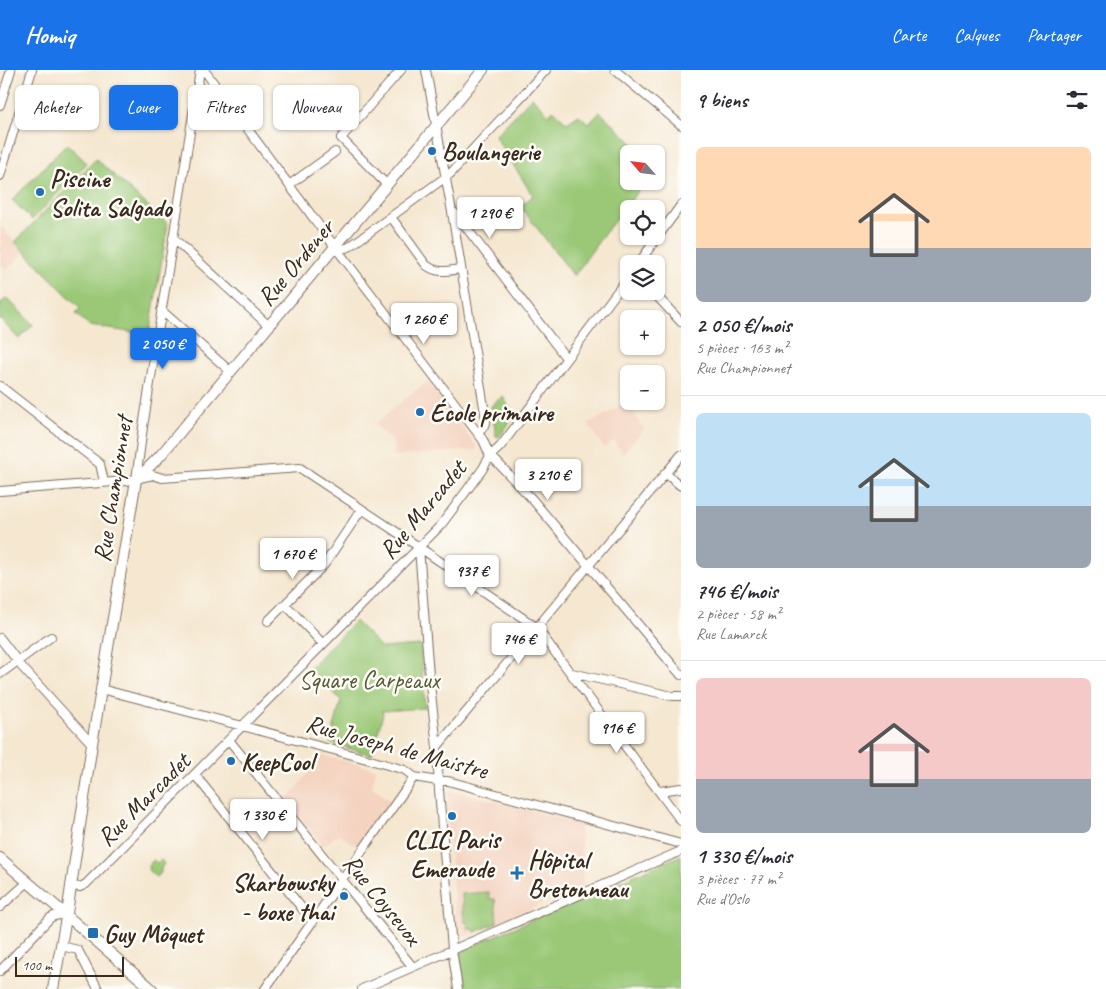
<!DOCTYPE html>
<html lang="fr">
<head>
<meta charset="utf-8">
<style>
	:root { --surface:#fff; --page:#f2f2f3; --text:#2b2b33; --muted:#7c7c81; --line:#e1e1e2; --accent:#1a73e8 }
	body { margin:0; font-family:Caveat,sans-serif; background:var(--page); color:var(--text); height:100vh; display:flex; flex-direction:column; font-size:19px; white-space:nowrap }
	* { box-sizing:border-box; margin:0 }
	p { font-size:16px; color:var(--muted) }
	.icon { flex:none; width:28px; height:28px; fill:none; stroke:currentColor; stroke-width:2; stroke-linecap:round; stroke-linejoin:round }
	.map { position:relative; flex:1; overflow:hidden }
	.side { display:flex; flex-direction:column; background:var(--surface); width:425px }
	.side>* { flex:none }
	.banner { position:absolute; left:15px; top:15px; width:475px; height:45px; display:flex; gap:10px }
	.needle { width:32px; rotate:298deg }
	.fabs { position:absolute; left:620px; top:75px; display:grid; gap:10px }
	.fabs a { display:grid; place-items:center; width:45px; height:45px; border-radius:8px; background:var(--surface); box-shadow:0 1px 4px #0004; font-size:25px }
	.scale { position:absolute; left:15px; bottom:12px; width:109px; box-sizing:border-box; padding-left:5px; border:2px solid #3b2a1e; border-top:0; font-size:14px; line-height:18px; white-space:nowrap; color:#3b2a1e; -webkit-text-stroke:4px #fdfcf7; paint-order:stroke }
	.price { position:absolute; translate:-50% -42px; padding:0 11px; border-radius:5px; background:#fff; color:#222; font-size:16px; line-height:32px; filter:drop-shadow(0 1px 2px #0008) }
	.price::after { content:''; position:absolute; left:50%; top:30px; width:15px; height:11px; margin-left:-8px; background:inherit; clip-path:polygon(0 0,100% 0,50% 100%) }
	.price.active { background:var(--accent); color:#fff }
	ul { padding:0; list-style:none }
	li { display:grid; align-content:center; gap:10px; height:265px; padding:0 15px }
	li+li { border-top:1px solid var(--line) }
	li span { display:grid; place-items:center; height:155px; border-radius:8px; color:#555 }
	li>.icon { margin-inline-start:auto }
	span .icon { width:90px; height:90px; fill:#fffc; stroke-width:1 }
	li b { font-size:21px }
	h2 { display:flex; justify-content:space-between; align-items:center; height:60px; padding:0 15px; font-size:21px }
	.tag { padding:0 18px; border-radius:8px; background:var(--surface); box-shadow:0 1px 4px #0004; font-size:18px; line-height:45px }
	.tag.active { background:var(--accent); color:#fff }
	header { display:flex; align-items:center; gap:30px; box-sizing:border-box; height:70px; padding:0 25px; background:var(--accent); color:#fff }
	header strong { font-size:24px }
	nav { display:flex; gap:28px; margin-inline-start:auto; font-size:18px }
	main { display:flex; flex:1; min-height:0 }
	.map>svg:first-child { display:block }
</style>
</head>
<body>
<header>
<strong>Homiq</strong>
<nav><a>Carte</a><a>Calques</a><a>Partager</a></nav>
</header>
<main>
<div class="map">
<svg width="681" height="919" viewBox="0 0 681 919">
	<rect width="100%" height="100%" fill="#fdfcf7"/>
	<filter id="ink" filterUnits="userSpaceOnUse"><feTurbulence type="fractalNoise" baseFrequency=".02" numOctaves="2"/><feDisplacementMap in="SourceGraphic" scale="10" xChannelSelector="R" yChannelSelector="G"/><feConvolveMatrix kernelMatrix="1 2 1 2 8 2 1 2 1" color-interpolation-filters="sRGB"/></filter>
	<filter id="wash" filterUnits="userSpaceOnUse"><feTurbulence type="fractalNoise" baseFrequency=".0096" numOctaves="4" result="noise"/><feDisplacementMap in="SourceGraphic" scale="20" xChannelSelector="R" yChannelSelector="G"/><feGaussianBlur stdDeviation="1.12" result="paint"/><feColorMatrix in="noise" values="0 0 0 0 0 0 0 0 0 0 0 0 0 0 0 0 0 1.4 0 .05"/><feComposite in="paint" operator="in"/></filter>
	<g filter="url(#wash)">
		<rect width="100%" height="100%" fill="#f5e7d0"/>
		<path fill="#f4d3c0" d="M0 156 24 182 7 200 0 193Z
			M428 311 477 377 476 380 394 386 393 371 375 354 401 332Z
			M627 332 640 354 645 358 623 383 614 371 604 378 588 353 598 349Z
			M318 684 376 699 372 717 391 731 358 777 339 764 323 776 285 729 293 723 315 694Z
			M452 720 455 723 457 721 580 754 583 816 462 868 457 866 446 730 449 728 446 725Z"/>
		<path fill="#9ac876" stroke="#6a794a" d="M532 27 549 45 553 40 567 53 579 45 589 54 600 42 644 84H629V111H646L601 168 574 206 520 136 533 126 495 66Z
			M67 74 87 93 32 150 12 130Z
			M96 89 168 154 149 265 90 256 76 244 80 238 15 172Z
			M7 228 33 255 19 269 0 249V234Z
			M503 326 514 347 499 367 496 366 491 336Z
			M355 551 382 578 420 575 425 638 382 641 383 644 372 685 330 673 341 630 309 598Z
			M681 785V919H465L458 882Z
			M154 790 157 793 161 790 164 794 161 798V803L156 807 148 800 149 798 147 796Z
			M489 822 490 829H495L497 853 475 862 474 859H468L467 852H464L462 824Z"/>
	</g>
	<g filter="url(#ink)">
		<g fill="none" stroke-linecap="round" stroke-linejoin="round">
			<g stroke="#7c6c5c" stroke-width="10">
				<path id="minor" d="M204 0 329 169 483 370 490 386 496 391 532 429 681 605
					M426 0 452 142 486 349V353L478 364
					M615 0 681 55
					M315 21 352 56
					M0 35 11 0
					M0 106 32 0
					M289 115 335 82
					M387 115 341 68 401 0
					M452 142 455 143 462 152 566 288
					M394 151 426 195C438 204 447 201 460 199
					M173 168 269 256
					M336 177 342 179 349 177 450 104 546 0
					M638 194 681 135
					M652 221 681 252
					M161 240 231 302
					M0 316 100 394 104 412
					M665 403 681 416
					M136 410 143 357 200 0
					M0 421 126 411 153 405 162 408 300 398 413 473 536 557 681 751
					M419 478 429 605 437 677 439 720 452 879 458 919
					M268 551 285 534
					M0 568 22 597 92 674
					M323 574 285 534 324 495 361 440
					M572 603 672 626H681
					M0 604 51 567
					M101 619 349 684 405 700 414 707 438 711H448L681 774
					M229 670 412 896
					M437 677 681 385
					M195 705 313 852
					M660 721 681 718
					M70 816 80 817 86 814 441 455 482 400 490 386 500 377 629 206
					M0 837 28 812
					M61 876 78 880 98 919
					M0 901 50 848 54 846 66 844
					M265 919 414 707
					M362 919 681 781"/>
			</g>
			<g stroke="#7c6c5c" stroke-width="12">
				<path id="major" d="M0 788 152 919
					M53 919 68 837 92 674 136 410 160 386 483 0"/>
			</g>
			<use href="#minor" stroke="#fff" stroke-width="8"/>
			<use href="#major" stroke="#fff" stroke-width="10"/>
		</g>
	</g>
	<g fill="#1f6fb2" stroke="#fdfcf7" stroke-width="2">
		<circle cx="432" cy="81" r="5"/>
		<circle cx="40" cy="122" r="5"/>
		<circle cx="420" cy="342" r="5"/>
		<circle cx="231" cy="691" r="5"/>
		<circle cx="452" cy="746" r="5"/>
		<path d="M514.5 795.5h5v5h5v5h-5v5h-5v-5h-5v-5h5z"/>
		<circle cx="344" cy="826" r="5"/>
		<rect x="87" y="857" width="12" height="12" rx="2.5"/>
	</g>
	<g text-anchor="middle" stroke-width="5" stroke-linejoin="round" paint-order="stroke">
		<g font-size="25" font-weight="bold" fill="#3b2a1e" stroke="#fdfcf7" text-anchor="start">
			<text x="442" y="90">Boulangerie</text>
			<text x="50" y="117">Piscine<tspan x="50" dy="29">Solita Salgado</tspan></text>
			<text x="430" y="351">École primaire</text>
			<text x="241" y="700">KeepCool</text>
			<text x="452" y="778" text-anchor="middle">CLIC Paris<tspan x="452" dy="29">Emeraude</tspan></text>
			<text x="528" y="798">Hôpital<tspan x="528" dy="29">Bretonneau</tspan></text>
			<text x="334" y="821" text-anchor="end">Skarbowsky<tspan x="334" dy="29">- boxe thai</tspan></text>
			<text x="104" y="872">Guy Môquet</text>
		</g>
		<g font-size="25" fill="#3b2a1e" stroke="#fdfcf7">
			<text transform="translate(295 192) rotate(-50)" y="9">Rue Ordener</text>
			<text transform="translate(112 419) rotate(-81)" y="9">Rue Championnet</text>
			<text transform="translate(422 439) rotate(-50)" y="9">Rue Marcadet</text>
			<text transform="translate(397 676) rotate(15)" y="9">Rue Joseph de Maistre</text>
			<text transform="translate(143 729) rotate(-45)" y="9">Rue Marcadet</text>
			<text transform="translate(383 829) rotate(51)" y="9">Rue Coysevox</text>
		</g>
		<g font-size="25" fill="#585938" stroke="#fdfcf7">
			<text x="369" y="618">Square Carpeaux</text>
		</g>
	</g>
</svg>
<div class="fabs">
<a><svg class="needle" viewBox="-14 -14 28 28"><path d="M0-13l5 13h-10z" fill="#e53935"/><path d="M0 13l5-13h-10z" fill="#7c7c81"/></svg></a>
<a><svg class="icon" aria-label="locate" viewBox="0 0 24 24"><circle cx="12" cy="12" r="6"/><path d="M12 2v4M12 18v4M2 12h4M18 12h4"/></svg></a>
<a><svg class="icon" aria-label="layers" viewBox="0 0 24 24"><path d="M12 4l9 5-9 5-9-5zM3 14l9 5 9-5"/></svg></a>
<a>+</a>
<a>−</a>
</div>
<div class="scale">100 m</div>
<b class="price" style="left:490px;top:169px">1 290 €</b>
<b class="price" style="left:424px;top:275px">1 260 €</b>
<b class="price active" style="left:163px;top:300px">2 050 €</b>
<b class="price" style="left:548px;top:431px">3 210 €</b>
<b class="price" style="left:293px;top:510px">1 670 €</b>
<b class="price" style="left:472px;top:527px">937 €</b>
<b class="price" style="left:519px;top:595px">746 €</b>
<b class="price" style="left:617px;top:684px">916 €</b>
<b class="price" style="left:263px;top:771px">1 330 €</b>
<div class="banner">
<a class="tag">Acheter</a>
<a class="tag active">Louer</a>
<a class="tag">Filtres</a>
<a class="tag">Nouveau</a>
</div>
</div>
<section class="side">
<h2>9 biens<svg class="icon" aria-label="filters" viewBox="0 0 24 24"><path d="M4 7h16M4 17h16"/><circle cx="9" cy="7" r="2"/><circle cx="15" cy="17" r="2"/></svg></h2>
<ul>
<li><span style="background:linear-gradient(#ffd9b3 65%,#9aa5b1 0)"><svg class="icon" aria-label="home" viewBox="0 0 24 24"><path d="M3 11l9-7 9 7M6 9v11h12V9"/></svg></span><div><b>2 050 €/mois</b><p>5 pièces · 163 m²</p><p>Rue Championnet</p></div></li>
<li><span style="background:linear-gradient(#bfe0f5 60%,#9aa5b1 0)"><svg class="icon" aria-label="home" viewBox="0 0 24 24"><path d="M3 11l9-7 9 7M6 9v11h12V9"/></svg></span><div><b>746 €/mois</b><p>2 pièces · 58 m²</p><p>Rue Lamarck</p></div></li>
<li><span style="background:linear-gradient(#f6c9c9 65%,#9aa5b1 0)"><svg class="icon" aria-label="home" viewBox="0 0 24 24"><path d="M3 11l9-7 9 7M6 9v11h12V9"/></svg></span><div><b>1 330 €/mois</b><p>3 pièces · 77 m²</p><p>Rue d'Oslo</p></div></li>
</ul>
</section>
</main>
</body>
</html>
